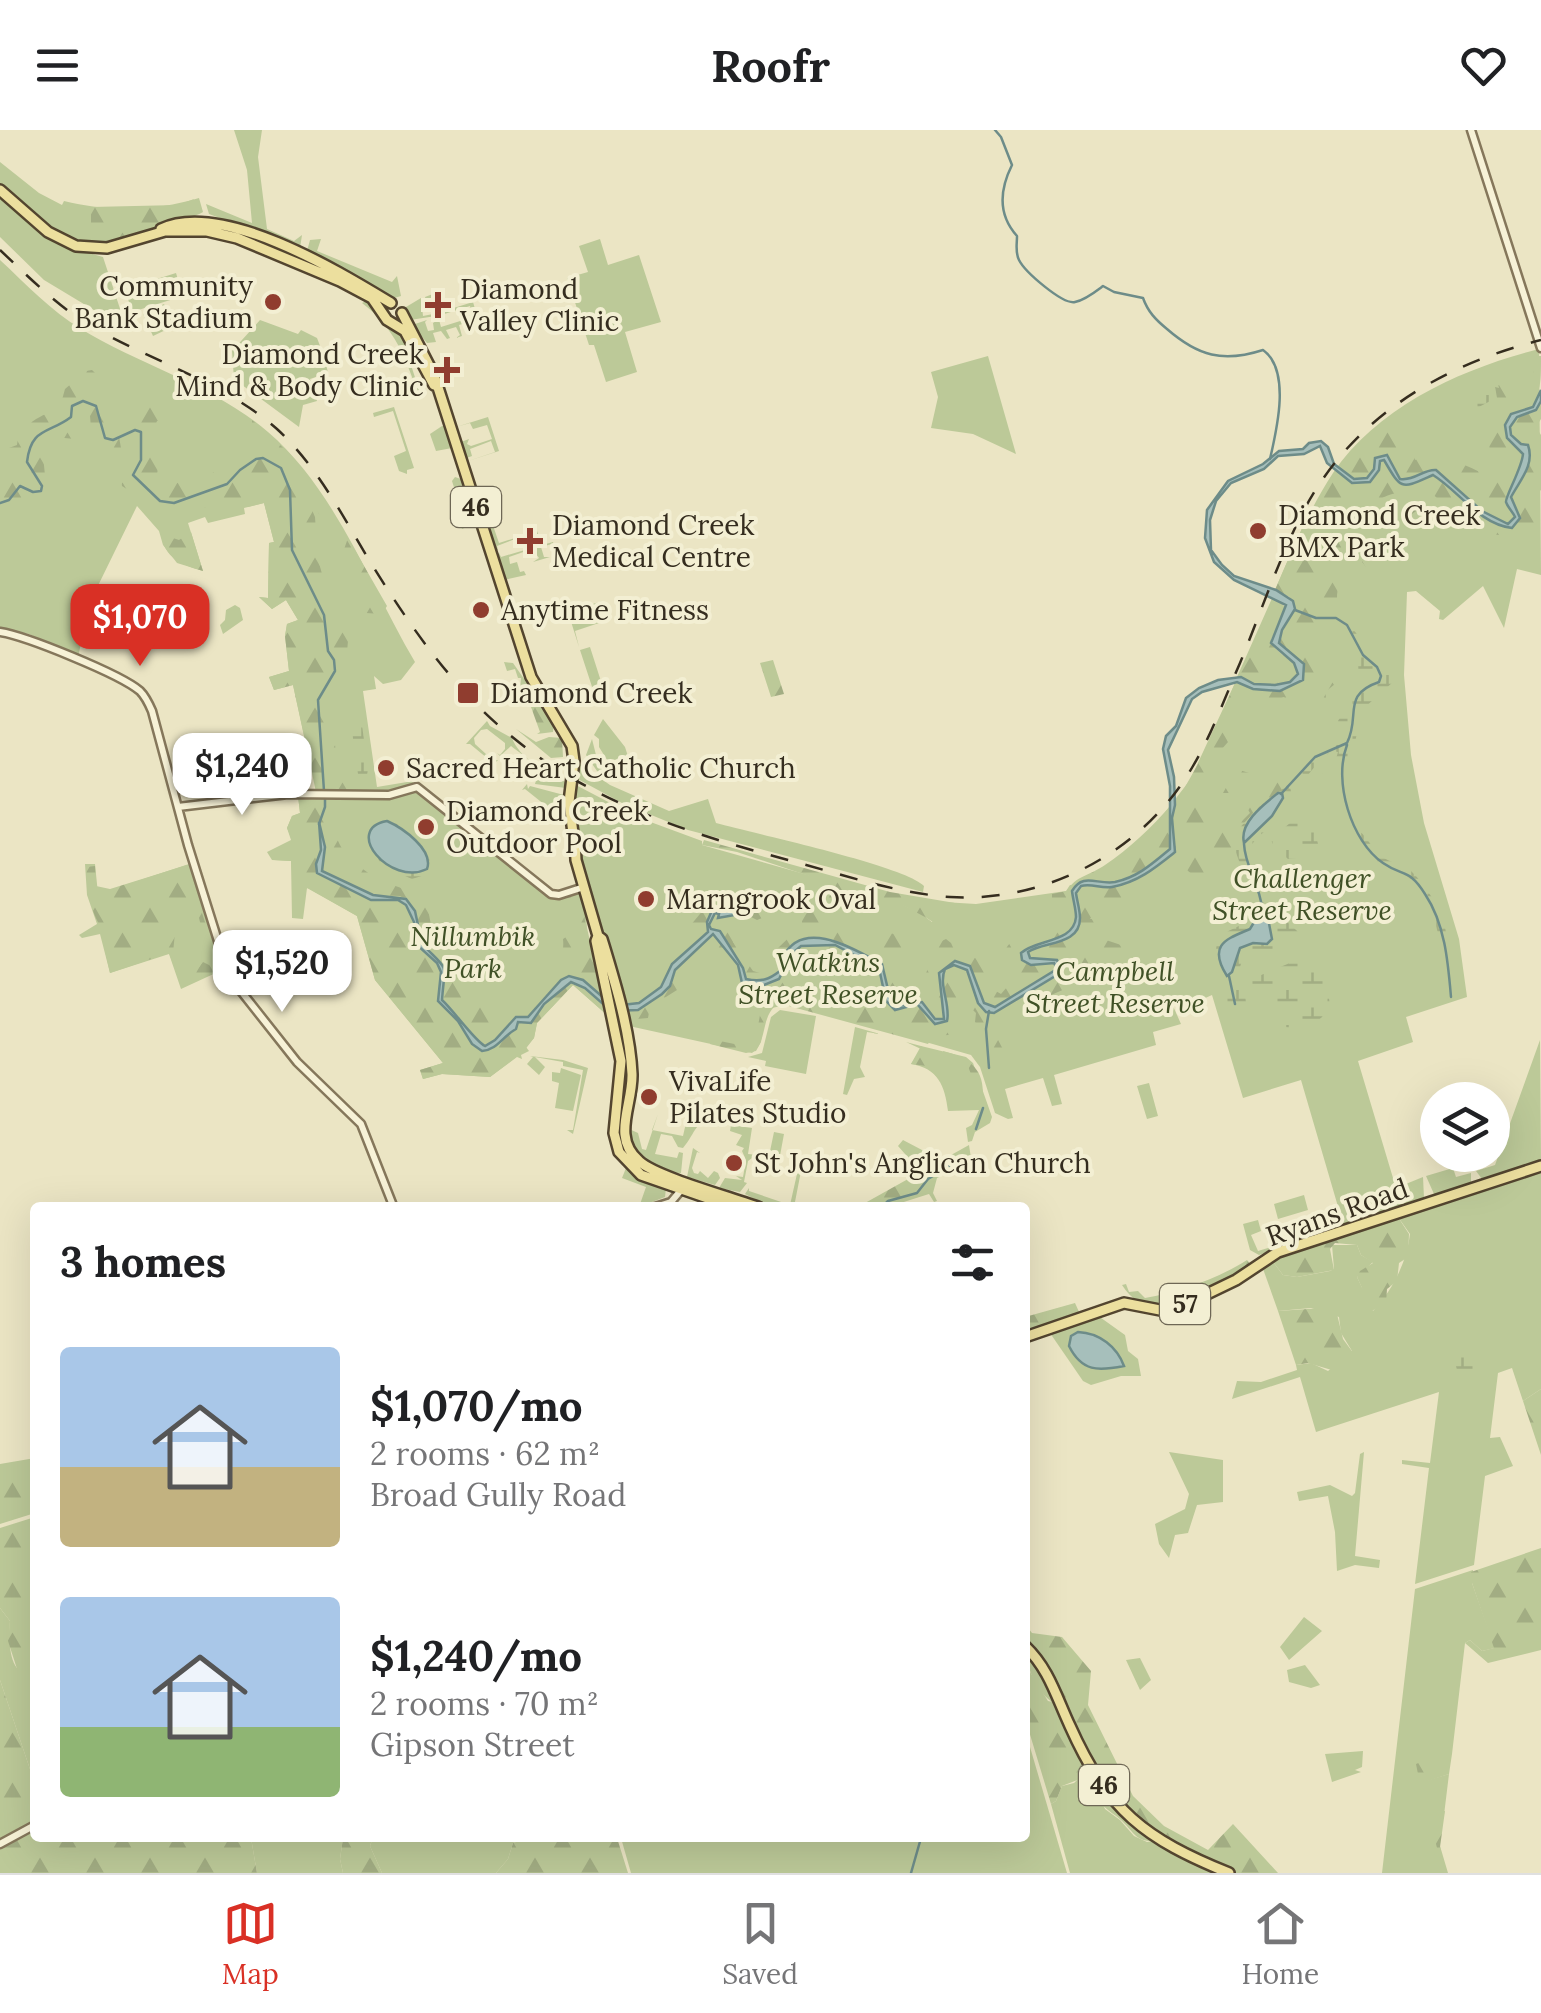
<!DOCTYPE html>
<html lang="en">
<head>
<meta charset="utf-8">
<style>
	:root { --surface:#fff; --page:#f6f6f6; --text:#202124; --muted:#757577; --line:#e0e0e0; --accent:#d93025 }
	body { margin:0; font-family:Lora,serif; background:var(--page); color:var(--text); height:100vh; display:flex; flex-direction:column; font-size:38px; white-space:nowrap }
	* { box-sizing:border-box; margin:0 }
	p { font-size:32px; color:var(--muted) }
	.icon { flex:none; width:55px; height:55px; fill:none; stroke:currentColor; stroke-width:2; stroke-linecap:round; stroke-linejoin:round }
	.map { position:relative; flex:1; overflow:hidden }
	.side { position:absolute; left:30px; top:1072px; width:1000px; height:640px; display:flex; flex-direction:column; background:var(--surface); border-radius:10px; box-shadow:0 10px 40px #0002 }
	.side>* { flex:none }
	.tools { position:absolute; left:1420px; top:952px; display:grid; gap:20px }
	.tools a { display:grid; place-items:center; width:90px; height:90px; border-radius:50%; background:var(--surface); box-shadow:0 10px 40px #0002; font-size:50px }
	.price { position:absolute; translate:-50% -85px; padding:0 22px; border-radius:20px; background:#fff; color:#222; font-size:32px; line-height:65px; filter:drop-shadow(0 2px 5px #0008) }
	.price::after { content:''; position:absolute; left:50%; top:60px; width:30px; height:22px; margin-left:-15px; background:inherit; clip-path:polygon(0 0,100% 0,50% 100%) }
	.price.active { background:var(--accent); color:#fff }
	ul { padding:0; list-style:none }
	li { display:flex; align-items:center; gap:30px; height:250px; padding:0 30px }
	li span { display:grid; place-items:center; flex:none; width:280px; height:200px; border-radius:10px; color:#555 }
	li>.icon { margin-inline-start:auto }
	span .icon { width:120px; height:120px; fill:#fffc; stroke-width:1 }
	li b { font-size:42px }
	h2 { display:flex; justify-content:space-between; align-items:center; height:120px; padding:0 30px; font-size:42px }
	header { display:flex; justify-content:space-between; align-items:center; height:130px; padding:0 30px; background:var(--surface); font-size:45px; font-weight:700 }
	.dock { display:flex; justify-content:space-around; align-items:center; height:140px; border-top:2px solid var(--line); background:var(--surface); font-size:28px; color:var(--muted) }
	.dock a { display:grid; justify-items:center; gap:5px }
	.dock .active { color:var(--accent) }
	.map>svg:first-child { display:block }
</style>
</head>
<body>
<header><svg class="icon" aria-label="menu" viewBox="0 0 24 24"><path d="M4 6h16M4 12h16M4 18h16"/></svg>Roofr<svg class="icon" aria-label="heart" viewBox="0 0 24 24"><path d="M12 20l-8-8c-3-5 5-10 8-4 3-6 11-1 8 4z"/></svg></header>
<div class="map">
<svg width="1541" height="1743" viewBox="0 0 1541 1743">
	<defs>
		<pattern id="forest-firs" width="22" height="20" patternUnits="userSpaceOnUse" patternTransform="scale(2.5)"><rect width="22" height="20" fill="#bcc998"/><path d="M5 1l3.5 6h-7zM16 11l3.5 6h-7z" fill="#a2ad83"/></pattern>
		<pattern id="wetland-marsh" width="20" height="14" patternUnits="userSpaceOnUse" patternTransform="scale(2.5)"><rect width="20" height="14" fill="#bcc998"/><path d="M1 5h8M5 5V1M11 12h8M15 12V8" fill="none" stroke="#a2ad83"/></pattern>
	</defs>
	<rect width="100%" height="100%" fill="#ebe5c4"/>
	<path fill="#bcc998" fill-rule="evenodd" d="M234 0H262L258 27 267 99 294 111 302 105 300 118 209 84 206 74 252 93 247 40Z
		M0 32 39 63 62 75 64 71C107 82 157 81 199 68L203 82C194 88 179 88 167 94 80 133 66 113 0 57Z
		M0 64 60 115 103 127 127 200 44 150 0 107Z
		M321 109 317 121 392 152 397 146 401 166 391 169 330 130 321 126 319 130 307 121 310 110Z
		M600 109 608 135 639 125 661 192 625 202 637 242 606 252 594 215H589L567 148 588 142 579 116Z
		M0 130C26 154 51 181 81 199 142 236 213 255 268 302 336 360 371 458 415 532L401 550 383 554 374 546 376 559 363 561 377 657 407 652 429 630 432 634 421 642 423 646C396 668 369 660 334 662L304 605 293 555 274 560 269 547 289 541 285 506 287 494 298 490 286 470 272 479 259 467 268 468 269 413 274 412 264 373 244 378 245 384 208 393 205 387 188 393 203 441 177 433 163 415 159 401 137 376 90 472 78 527 29 504 0 498Z
		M176 143 183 166 132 182 125 159Z
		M438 162 444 181 473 172 478 189 459 195 462 206 456 208 460 205 456 197 446 200 450 208 447 209 441 201 433 203 436 212 427 213 412 195 427 190 425 192 428 201 434 200 433 193 436 191 431 189 436 186 410 190 406 177 421 168 423 186 433 184 430 171H426L425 167ZM470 176 473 187 441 197 438 186Z
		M366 171 372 173 402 202 415 228 411 235 421 266 419 267C406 228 395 198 362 173Z
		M164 174 174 196 153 206 143 184Z
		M260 190 298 204 301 200 317 208 322 221 329 219 333 232 326 234 328 243 310 249 317 271 303 275 299 297 234 249 232 221Z
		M1539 219 1541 445 1517 439 1504 498 1483 456 1443 490 1439 489 1440 481 1416 461 1407 462 1404 545 1411 625 1424 693 1459 809 1467 867 1406 887 1413 912 1358 931 1396 1058 1423 1047 1424 1068 1349 1096 1320 1101 1316 1091 1339 1080 1301 950 1243 968 1212 865 1183 878 1181 874 1173 876 1181 894 1153 902 1156 915 1054 945 1062 974 1052 976 1043 948 1005 959 1013 988 1008 989 995 983 980 937 971 925 835 886 785 875 774 877C761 890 767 913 752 923L629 896 580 727 574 654 637 687 702 711V715L886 767 920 783 932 792 943 772 976 774 1066 761 1070 755H1109L1190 650 1236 551 1289 522 1290 467 1275 460C1292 420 1309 380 1333 343 1378 276 1463 238 1539 219Z
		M988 226 1016 324 973 304 931 298 938 267 931 242Z
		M394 277 414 338 407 340V344L399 341 394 326 406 321 393 281 374 287 373 283Z
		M488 287 499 321 465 332 495 322 491 311 470 319 472 326 464 329 461 312 469 309 467 314 471 316 492 309 487 295 473 299 470 293 456 297Z
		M442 296H446L452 318 436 321 430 304Z
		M455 347 461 349 477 393 462 399 453 370 457 367 452 351Z
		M489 384 499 413 537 401 542 415 553 412 560 434 557 435 552 414 541 417 544 427H550L533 432 539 428 532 419 509 427 510 434 517 432 520 442 524 441 526 445 504 450 495 425 499 423 501 427 535 417 537 412 533 403 523 407V410L520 407 497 416 498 420 494 421 484 385Z
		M602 471 605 491 575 501 579 517 568 482Z
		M235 475 240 478 243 490 223 504 220 495 225 490 226 480Z
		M590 517 606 567 601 575 597 572 580 520Z
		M603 589 625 617 633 642 610 650 597 641 586 625 592 609 596 625 604 635 609 633 599 617V609L594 605Z
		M487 591 490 596 512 608C519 628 549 646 568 653L566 658 535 654C542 634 526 628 511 616L500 626 497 623 500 625 505 619V613L487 599 481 600 474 608 475 614 486 624H491L489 627 493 630H498L492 636 493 633 470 614H466Z
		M580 634 610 655 669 681 708 669 716 693C752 703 906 736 924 756L923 762 688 700 622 673 574 647Z
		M527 654 528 659 530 656 564 665 568 691 549 682 550 679 525 659 522 660Z
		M415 661 421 662 548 765 580 762 585 776 587 798 607 885 573 855 537 893 534 908 526 917 529 921 521 925 522 929 517 927 490 947 442 944 423 949 420 940 443 933 375 850 357 786 307 758 303 789 292 788 291 731 272 730 267 722 291 710 287 698 292 686 300 683 298 666 390 667Z
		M85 734H95L98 764 189 734 221 835 220 841 181 859 169 824 110 843 100 804 82 808 79 805 97 794 87 765Z
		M780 880 816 886 806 944 765 936 766 931 748 927 762 923 771 887Z
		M855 897 880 904 867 902 860 937 865 947 854 949 847 965 843 964Z
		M1540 910 1541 1033 1482 1049 1476 1041 1495 1035Z
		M921 916 966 927 973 933 992 987 990 993 975 1002 972 1011 968 1012 966 998 972 995 979 980 948 981C945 956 938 938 911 934Z
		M530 926 563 930 588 938 573 1004 567 1000H573L583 940 563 936V932L535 927 545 937 539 945 527 934 533 927Z
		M561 938 581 945 573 981 555 978 559 953 552 951V942L560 943Z
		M1149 953 1158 986 1147 989 1137 956Z
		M691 971 702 972 701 979 729 984 728 991C693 986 699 999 683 1018L678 1017 672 1006 661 1004 655 1024 677 1028 679 1022 683 1023 681 1043C654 1043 632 1026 627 998L638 1003 642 1019 646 1020 658 984 652 1000 683 1006Z
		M731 995 752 998 748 1024 769 1026 774 1002 784 1004 779 1031 770 1032 766 1047 765 1043 754 1039 767 1040 768 1029 752 1028 748 1031 744 1052 747 1053 740 1062 719 1058 725 1048 742 1050 736 1046 743 1047 746 1030 742 1021 744 1018 736 1015 742 1005 730 1001Z
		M903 1010 941 1030 920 1041 898 1016Z
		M693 1018 700 1023 697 1022 692 1038 694 1043 698 1044 700 1041 708 1048 714 1041 718 1043 720 1048 715 1055 687 1047Z
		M799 1035 802 1036 794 1077H770L745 1064 749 1058V1061L790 1075Z
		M626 1038 637 1047 666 1058 665 1067 639 1077 646 1057 622 1048Z
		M1453 1038 1456 1047 1471 1043V1052L1448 1063 1434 1064 1426 1046Z
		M1541 1039V1259L1523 1271 1512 1238 1498 1243 1490 1308 1500 1307 1513 1336 1485 1346 1474 1435 1415 1454 1429 1338 1402 1334V1330L1430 1333 1439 1262 1316 1302 1300 1247 1232 1269 1237 1251 1261 1252 1297 1240 1296 1235 1311 1233 1328 1241 1352 1221 1341 1203 1339 1187 1311 1178 1278 1181 1262 1136 1271 1129 1283 1145 1297 1147 1330 1141 1334 1139 1332 1115H1357L1361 1125 1373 1132 1357 1147 1373 1181C1392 1161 1407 1132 1410 1104L1398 1087 1489 1059Z
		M1304 1065 1308 1080 1278 1089 1274 1074Z
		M1258 1090 1261 1101 1251 1105 1258 1121 1285 1113 1283 1106 1312 1093 1314 1101 1309 1107 1259 1125 1250 1120 1243 1094Z
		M1097 1185 1125 1205 1128 1221 1138 1229 1141 1246H1121L1091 1255 1083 1251 1050 1203Z
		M1169 1322 1223 1330V1372L1197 1375 1188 1403 1175 1405 1169 1428 1159 1414 1155 1394 1185 1379 1189 1364Z
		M1364 1322 1355 1426 1380 1430 1379 1438 1355 1435 1337 1441 1335 1402 1328 1366 1299 1371 1297 1362 1330 1355 1352 1366 1355 1363 1360 1324Z
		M1473 1440 1472 1453 1495 1518 1482 1521 1470 1510 1465 1513 1452 1624 1422 1652 1449 1644 1444 1685 1432 1689 1448 1743H1382L1415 1459Z
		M0 1478 10 1491C9 1511 7 1547 35 1546V1654L0 1550Z
		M1304 1487 1322 1501 1289 1530 1280 1517Z
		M1025 1520 1033 1527 1059 1576C1038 1566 1028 1542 1025 1520Z
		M1140 1528 1151 1550 1140 1560 1126 1530Z
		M1305 1535 1320 1555 1311 1558 1289 1552 1287 1540Z
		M1025 1600 1067 1743H631L621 1708H1025Z
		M1363 1621 1362 1637 1355 1640 1361 1642 1332 1652 1325 1624Z
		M1080 1647 1093 1652 1105 1679 1120 1690 1134 1706 1147 1712 1153 1711 1222 1743H1070L1051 1674 1056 1671 1062 1656 1074 1653Z
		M251 1708H343L340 1729 343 1743H257Z
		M379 1708H528L513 1713 508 1729 496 1743H382L370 1716 372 1710Z"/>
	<path fill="url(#forest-firs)" d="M194 69 189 78 168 84 162 96 94 115 97 107 91 99V77L178 75Z
		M1536 226H1541C1541 263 1541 270 1512 284L1504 302 1523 324C1521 350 1498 361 1515 384L1512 392C1481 393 1459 357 1436 340 1423 341 1414 351 1400 349L1385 325C1365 346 1368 360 1338 337L1368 304 1379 309 1381 294 1390 287 1396 304 1411 316 1415 330C1437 319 1469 337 1488 346L1493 339 1488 309 1498 293 1494 284 1498 273 1495 257 1505 252 1518 259H1536L1532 230Z
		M92 240C109 256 113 268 108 290L119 307 121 318 110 324C89 316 92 305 90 286L82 285 75 309 54 307 42 316 46 355 43 367 37 371 23 370 0 387V356L5 349 6 338 1 321 17 315C19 293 43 286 60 277L65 259 86 241Z
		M155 265 164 269 169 280 166 291H157L155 296 160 328 157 344 164 353 175 354 190 347 210 345 241 320 261 315 263 310 252 298V290L290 324 343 401 339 405 333 403 327 389 319 384 302 344 296 342 315 387 317 416 328 423 327 428 319 433 329 469 343 480 349 499 346 534 339 554 328 563 338 637 341 645 351 642 370 650V659L316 662 293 555 274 560 269 547 289 541 285 506 287 494 298 490 286 470 272 479 259 467 268 468 269 413 274 412 264 373 248 377 239 368 226 378H201L166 386 155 379 144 363 130 361 122 356 120 341C129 326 138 310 141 292 143 282 140 276 146 267Z
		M1541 271V289L1536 297 1541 305V360L1535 365 1536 391 1530 412 1521 410V403C1500 410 1469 400 1453 386 1445 379 1440 369 1431 363L1424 365 1425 375 1403 390 1397 383 1403 373 1397 363C1355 370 1357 416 1344 446 1340 455 1337 457 1337 468L1325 481 1330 483 1345 474 1351 482 1335 494 1307 498 1306 520 1315 536 1314 548 1317 550 1329 545 1335 549V554L1325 562 1327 573 1314 578 1303 565 1292 588 1288 584 1289 573 1284 567 1263 575 1247 568 1245 584H1228L1223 599 1228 612 1206 637 1207 644 1220 647 1217 660C1203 665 1194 670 1185 657L1206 620 1235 553 1280 561 1303 550 1302 531 1279 513 1281 504 1292 485 1290 467 1275 460 1302 398 1335 341 1352 353 1367 354 1380 331 1384 330 1395 350 1402 355 1433 345C1462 362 1478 398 1516 395V378L1511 367 1532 325 1528 315 1521 314 1511 305 1510 297 1518 287 1536 280Z
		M1381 381C1392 400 1379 418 1372 437L1367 438 1362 432 1361 404 1370 398 1376 382Z
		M191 402 202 438 203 441C182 435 164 428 161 404L179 410Z
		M348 408 387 476 382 484 366 483 358 475 351 443 342 425Z
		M1273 466 1286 478 1271 510 1274 517 1299 540 1290 552 1262 555 1237 547Z
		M773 530 784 564 771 567 760 533Z
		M504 532 513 533 554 592 553 602 537 604 540 602 531 577 526 574 529 572 520 560 521 548H518L515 539 507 541Z
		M516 599 536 612 549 607 562 608 563 627 551 628Z
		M1227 636 1249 643 1247 655 1241 663H1223L1228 654Z
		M1278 648 1288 649 1295 659 1293 679 1283 687 1287 681 1255 680C1242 700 1226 701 1239 727L1216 746 1196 748 1178 732 1149 757 1127 764 1118 778 1111 777 1110 768 1101 772 1090 789H1106L1110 795 1103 803 1091 806V811L1106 810 1127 817 1129 822 1115 831 1098 829 1081 852 1003 886 997 908 1007 927 997 934 990 933 983 920 969 921 968 914 980 898 975 892 976 883 969 876 964 857 958 899 948 905 933 906 928 914 785 875 772 878 778 866 774 864 768 868 761 912 756 921 746 923 710 914V909L754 918 762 874 760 866 745 865 746 857 738 856 728 834 711 817C692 826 679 838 677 860L650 877 648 888 625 890V882L638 880 663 864 670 856 675 840 713 804 738 835 739 845C753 859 765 855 782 847V843L792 837 794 822 802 815 809 833 798 845 801 856 853 873 859 861 869 859 872 848 865 838 849 842 844 832 836 833 832 825 821 822 811 813 849 821 879 838 886 871 895 880 917 874 937 895 947 891 949 884C944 873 941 849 945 839L954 835 967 840 981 877 1001 879 1026 861 1062 842 1061 834 1054 829 1030 828 1028 822C1045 810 1066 814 1079 796L1076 763 1081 756C1091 753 1095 757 1104 757 1132 757 1154 739 1175 722L1172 688 1175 672 1213 675 1223 696 1231 702 1250 683 1244 673 1245 667 1261 661 1267 651Z
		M298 666 357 668 353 675 354 683 350 687 342 684 341 673 335 674C327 689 336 709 344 722L342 737H360L378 750 410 761 422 771 428 779 433 806 456 838 462 873 471 885 477 870 511 884 520 876 545 865C545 841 566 836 563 809L577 800 569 787 572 776H560L559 768 575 762 582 764 586 800 582 819 595 828 604 869 582 850H561L528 887 503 899 489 915H480L464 891 442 870C444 834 447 841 422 814L418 791 410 772 400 766 373 765 325 744 320 737 325 722 320 695 321 716 316 734 322 747 371 770H398L406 775 414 792 417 815 437 833 441 842 438 871C454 889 469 909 489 921 499 916 503 904 513 901L518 892 528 894C542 881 554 861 571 852 584 856 604 871 607 885L573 855 537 893 534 908 524 921 490 947 442 944 423 949 420 940 443 933 375 850 357 786 308 758 301 760 299 755 302 748 299 743H292L291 731 274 730 279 725 302 726 308 722 307 708 290 705 287 698 292 686 300 683Z
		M1171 675 1168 689 1170 719C1152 734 1135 750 1110 752 1097 754 1092 750 1077 753 1072 767 1076 773 1076 786 1076 811 1039 810 1022 820V830L1031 835 1054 833 1058 839 995 877 984 873 970 836 949 832 938 848 944 889H935L922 872 896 876C884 863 892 844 879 832L838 812 810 807 784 822 783 827 789 823 790 833C775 845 767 854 746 849L741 834 720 801 711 799 709 796 716 783 718 788 738 787 746 783 731 777 713 778 707 794 708 802 677 829 661 857 649 865 640 855V848L653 846 659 834 682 818 685 802 709 773 769 775 775 778 770 785 757 790 749 786 729 798 735 808 733 812 753 841 767 845 775 839 778 818 802 795V786L793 782C805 771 806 759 818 749L737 722 702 715 704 710 890 762 955 773 954 780 943 781 945 792 936 794C909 776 882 766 850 758L853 767 844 773 837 791C846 805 863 805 873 818L877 817 881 805 887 802 910 809 917 808 915 815 890 825 901 836 903 849 909 855 922 852 931 832 923 828V820L946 809 951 813 957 826 983 829 991 845 994 860 1001 864 1013 850 1023 848C978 804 1033 810 1058 794L1059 779 1052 772V764L1067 761C1075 746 1091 745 1105 735 1129 719 1152 697 1171 675Z
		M187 735 193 755 188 760 190 767 197 768 206 795 204 798 201 796 195 772 188 776 178 772 173 823 181 841 185 844 196 841 203 832 211 836 214 829 210 827V822L218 827 219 842 181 855 169 823 110 843 103 812 105 802C90 785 88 761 86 737L95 736 96 756 110 759Z
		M906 912 921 916 937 927 938 948 927 936 911 934 921 919Z
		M943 921C971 928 987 941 982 972L975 959 967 958 973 950 968 936 960 933 956 935 944 927Z
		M969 1015 971 1028 976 1025 977 1029 937 1048 933 1063 937 1071 934 1072 929 1064 888 1077 864 1078 865 1073Z
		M1398 1087 1409 1104 1408 1127 1399 1133 1397 1151 1387 1159 1386 1173 1370 1182 1363 1176 1362 1158 1357 1147 1360 1141 1373 1133 1361 1125 1357 1115 1335 1113 1330 1119 1334 1140 1297 1147 1283 1145 1271 1129Z
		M1247 1130 1251 1135 1242 1142C1208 1160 1150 1201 1122 1155L1126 1154 1129 1162 1138 1161 1145 1168C1179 1162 1217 1149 1247 1130Z
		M1075 1173 1080 1184 1025 1204V1187Z
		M1322 1178 1337 1184 1343 1209 1354 1224 1349 1233 1335 1241 1308 1233 1296 1235 1278 1181Z
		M1541 1259V1325L1523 1271Z
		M35 1328V1383L0 1394V1334Z
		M35 1387V1546H23L18 1542 8 1511 10 1491 0 1478V1398Z
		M1541 1418V1520L1488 1533 1465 1513 1470 1510 1482 1521 1494 1518 1472 1453 1471 1442Z
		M1025 1494 1032 1503 1062 1507 1091 1541 1088 1575 1133 1666 1164 1696 1208 1720 1233 1694 1278 1743H1236L1155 1706 1116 1667 1025 1512Z
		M1025 1522 1030 1542 1048 1571 1057 1573 1121 1682 1153 1711C1136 1712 1133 1701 1121 1690 1115 1684 1107 1681 1102 1674 1094 1664 1097 1654 1085 1647L1062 1656 1056 1671 1051 1674 1025 1588Z
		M0 1550 35 1654V1692L0 1709Z
		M1452 1624 1449 1644 1428 1651 1423 1659 1418 1650 1409 1653 1418 1644 1416 1634 1438 1625Z
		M1445 1681 1440 1717 1445 1739 1438 1732C1440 1714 1427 1698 1432 1682Z
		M35 1698V1708H251L257 1743H0V1717Z
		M343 1708H379L372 1710 370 1716 382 1743H343L340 1729Z
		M528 1708H617L628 1743H496L508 1729 513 1713Z"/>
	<path fill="url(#wetland-marsh)" d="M1495 244 1505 252 1498 254 1499 258 1495 257 1496 268 1475 279 1484 247Z
		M1353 499 1365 515 1390 535 1393 552 1363 579 1352 624 1342 641 1324 656 1318 655C1319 641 1335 637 1338 622L1332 621 1321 629 1303 651H1294C1295 622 1328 622 1345 608L1338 591C1345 580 1361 547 1358 535 1355 523 1349 514 1350 501Z
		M356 579 361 588 368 639 367 645 362 647 358 644 350 587 351 581Z
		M1289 654C1303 693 1251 697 1249 724 1247 744 1261 744 1269 755 1275 762 1270 768 1275 776 1283 791 1296 799 1307 810L1285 823 1279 819 1244 824 1236 850 1225 855 1214 833 1218 806 1243 794 1254 772 1234 717 1233 705 1260 676Z
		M1301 689 1314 698 1319 718 1305 727 1288 729 1273 715 1271 709 1290 693Z
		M385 690 396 693 428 720 431 743 412 749 382 736 366 706 371 697Z
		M1354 698C1366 703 1371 718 1381 726 1390 733 1401 733 1410 740 1431 760 1453 797 1446 826H1443C1439 802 1426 748 1397 742 1391 741 1386 742 1381 740L1364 713 1352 702Z
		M1309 825 1319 828 1325 837 1330 876C1323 893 1302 899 1285 897L1275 881 1251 862 1245 865 1247 881 1229 887 1223 861Z
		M1464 1223 1474 1224 1500 1238C1486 1247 1466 1247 1449 1251V1247L1457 1240 1454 1228Z"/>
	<path fill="#a6bfbb" stroke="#6d8c89" stroke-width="2.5" d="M1541 260V271L1536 280 1517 287 1510 297 1511 305 1521 314 1528 315C1535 335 1520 350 1511 367L1520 388 1512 398C1479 394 1459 361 1433 345 1401 359 1402 361 1384 330L1380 331 1379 340 1370 352 1352 353 1327 333 1320 316 1304 324 1278 326 1264 339 1231 353 1216 371 1210 390 1211 420 1222 435 1234 446 1276 460 1293 471 1295 479 1282 500 1279 513 1304 534 1303 550 1280 561 1253 559 1237 552 1202 562 1192 569 1168 620 1174 647 1175 675 1172 688 1175 722C1155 738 1138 752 1112 757 1101 759 1092 753 1081 756L1076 763C1077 771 1080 780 1080 788 1080 816 1044 811 1028 822L1030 828 1057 830 1062 842 994 883 986 882 978 873 967 840 954 835 945 839C938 855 951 875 947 891L935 894 917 874 895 880 886 871 879 838 835 815 801 816 794 822 792 838 782 843 779 849 764 855 742 853 738 835 713 804 675 840 670 856 662 864 638 880 611 881 585 858 571 852 544 874 531 893 518 892 516 899C503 906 497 920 482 921L472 914 458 891 438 871 441 842 437 833 417 815 414 792 406 775 398 770H371L317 743 316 734 321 720 319 692 325 717 322 741 373 765 406 769 415 781 422 814C450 843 445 830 442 870 454 881 475 911 485 916L495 910 516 887H528L561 850 569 846 583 850 613 876 639 873 661 857 672 834 708 802 707 792 713 778C724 776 738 776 746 783L718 788 719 784 715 783 709 795 711 799 720 801 743 838 746 849C767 854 775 845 790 833L789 823 783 827C803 787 854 819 882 834L890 868 896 876 922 872 935 889H944L939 843 955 831 970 836 984 873 995 877 1057 839 1054 833 1031 835 1022 830 1021 823C1036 809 1074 813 1076 787 1076 779 1073 770 1072 761 1083 742 1097 755 1115 752 1138 747 1152 734 1170 719V656L1163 619 1166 606 1176 596 1186 568 1199 558 1218 550 1241 547 1254 554 1275 555 1290 552 1298 544 1294 533 1271 513 1286 475 1234 450 1214 432 1205 408 1207 380 1228 351 1263 334 1279 321 1303 319 1309 313 1321 311 1328 317 1334 334 1354 349 1367 348 1374 339 1375 328 1387 325 1400 349C1415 351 1423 339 1436 340L1482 381 1508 394 1515 387C1513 382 1508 378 1506 372 1505 367 1522 338 1523 324L1507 308 1505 295 1511 284 1533 277Z
		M1278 663H1282L1283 668 1272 686 1244 713C1239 693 1263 675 1278 663Z
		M387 691C403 698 434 720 427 739 390 757 342 699 387 691Z
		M1262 779 1267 783 1272 809 1267 814 1253 813 1240 818 1232 842 1227 846C1207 814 1227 809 1250 799Z
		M1078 1202C1100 1203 1117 1217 1124 1236 1098 1241 1082 1242 1069 1216L1071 1206Z"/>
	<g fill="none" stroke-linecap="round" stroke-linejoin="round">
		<path stroke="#6d8c89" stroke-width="2.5" d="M995 0 1001 7 1012 35C999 61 998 85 1017 106 1017 115 1015 122 1019 130 1025 142 1063 175 1075 172 1085 170 1095 162 1103 156L1114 162 1143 168C1148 182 1156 190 1167 199 1198 226 1223 233 1263 220 1291 240 1277 299 1270 329
			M0 373 9 370 20 356 33 362 41 361 42 356 27 332C31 297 49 304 71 287L72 276 83 271 96 276 105 308 113 310 135 300 141 302V330L133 345 160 371 174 373 227 354 240 340 256 329 263 328 281 338 290 360 292 420 324 485 328 521 334 530 335 541 318 570 324 661
			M1347 615C1333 651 1351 711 1383 733 1403 747 1409 738 1425 764 1445 794 1448 832 1451 867
			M1281 664 1315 627 1347 613C1361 585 1341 565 1379 552L1381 546 1377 537 1363 525 1347 495 1336 488H1316L1295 480
			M319 694 325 677V669
			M1244 714C1245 737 1260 755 1262 778
			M1229 846 1235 874
			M989 881 986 899 989 938
			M976 999 983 978
			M881 1078 888 1071 917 1063 928 1049 964 1027
			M911 1743 921 1708"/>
		<g stroke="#85775b" stroke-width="11">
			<path id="minor" d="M1471 0 1541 218
				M0 502C26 506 120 544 140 561 146 567 149 574 152 581L188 715 229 846 297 932 361 994 394 1078
				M178 677 288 664 389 665 417 657 551 764 559 765 584 757
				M652 1078 671 1072 682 1059
				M0 1714 35 1695"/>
		</g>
		<g stroke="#53452f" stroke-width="14">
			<path id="major" d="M0 60 48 102 76 116 107 118 165 101H207L237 108 340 151 372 168 387 190 405 201 434 255
				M161 99C222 70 338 141 391 173
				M402 183 434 245 531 547 572 616 574 631 569 672 574 711
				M575 710 576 730 598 806 596 811 621 931 614 1003 619 1022 641 1045 736 1078
				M598 806 602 809C615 852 630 900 632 944 633 975 611 1007 639 1031 656 1047 734 1068 760 1078
				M1025 1207 1124 1173 1160 1180 1180 1177 1236 1150 1278 1122 1541 1036
				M1025 1516C1049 1539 1056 1566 1070 1596 1108 1681 1145 1709 1229 1743"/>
		</g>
		<use href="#minor" stroke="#f7f2d7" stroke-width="6"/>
		<use href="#major" stroke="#ecdf9e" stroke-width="9"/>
		<path stroke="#352d1f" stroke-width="2.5" stroke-dasharray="18 18" stroke-linecap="butt" d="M0 120C33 151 64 183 105 204 163 235 227 255 277 299 315 334 340 381 366 425 401 482 437 536 484 582 570 665 676 700 788 730 841 744 895 763 950 767 1047 773 1144 721 1193 636 1212 604 1225 567 1240 533 1261 482 1279 428 1304 380 1353 287 1442 235 1541 210"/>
	</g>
	<g fill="#903d2f" stroke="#f3efd3" stroke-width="4">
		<circle cx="273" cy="172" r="10"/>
		<path d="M433 160h10v10h10v10h-10v10h-10v-10h-10v-10h10z"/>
		<path d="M442 225h10v10h10v10h-10v10h-10v-10h-10v-10h10z"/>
		<circle cx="1258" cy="401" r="10"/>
		<path d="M525 396h10v10h10v10h-10v10h-10v-10h-10v-10h10z"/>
		<circle cx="481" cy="480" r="10"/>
		<rect x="456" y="551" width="24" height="24" rx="5"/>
		<circle cx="386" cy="638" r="10"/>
		<circle cx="426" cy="697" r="10"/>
		<circle cx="646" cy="769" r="10"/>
		<circle cx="649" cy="967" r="10"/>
		<circle cx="734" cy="1033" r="10"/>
	</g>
	<g text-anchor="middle" stroke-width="8" stroke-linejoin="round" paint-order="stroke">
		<g fill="#f3efd3" stroke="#6e6755" stroke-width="2.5">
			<rect x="451" y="357" width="50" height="40" rx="8"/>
			<rect x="1160" y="1154" width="50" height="40" rx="8"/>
			<rect x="1079" y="1635" width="50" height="40" rx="8"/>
		</g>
		<g font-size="25" font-weight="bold" fill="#352d1f">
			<text x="476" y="386">46</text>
			<text x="1185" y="1183">57</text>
			<text x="1104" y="1664">46</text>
		</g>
		<g font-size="28" fill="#352d1f" stroke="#f3efd3" text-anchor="start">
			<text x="253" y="166" text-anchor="end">Community<tspan x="253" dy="32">Bank Stadium</tspan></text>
			<text x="460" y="169">Diamond<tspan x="460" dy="32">Valley Clinic</tspan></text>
			<text x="424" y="234" text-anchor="end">Diamond Creek<tspan x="424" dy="32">Mind &amp; Body Clinic</tspan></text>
			<text x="1278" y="395">Diamond Creek<tspan x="1278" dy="32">BMX Park</tspan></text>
			<text x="552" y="405">Diamond Creek<tspan x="552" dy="32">Medical Centre</tspan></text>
			<text x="501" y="490">Anytime Fitness</text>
			<text x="490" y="573">Diamond Creek</text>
			<text x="406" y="648">Sacred Heart Catholic Church</text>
			<text x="446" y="691">Diamond Creek<tspan x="446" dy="32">Outdoor Pool</tspan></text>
			<text x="666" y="779">Marngrook Oval</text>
			<text x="669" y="961">VivaLife<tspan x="669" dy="32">Pilates Studio</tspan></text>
			<text x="754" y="1043">St John's Anglican Church</text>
		</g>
		<g font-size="28" font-style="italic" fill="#405126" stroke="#f3efd3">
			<text x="1302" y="758">Challenger<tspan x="1302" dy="32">Street Reserve</tspan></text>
			<text x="473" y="816">Nillumbik<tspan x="473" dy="32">Park</tspan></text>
			<text x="828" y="842">Watkins<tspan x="828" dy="32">Street Reserve</tspan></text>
			<text x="1115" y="851">Campbell<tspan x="1115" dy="32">Street Reserve</tspan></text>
		</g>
		<g font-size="28" fill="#352d1f" stroke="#f3efd3">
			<text transform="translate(1337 1082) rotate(-20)" y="10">Ryans Road</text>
		</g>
	</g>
</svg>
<div class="tools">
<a><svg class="icon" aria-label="layers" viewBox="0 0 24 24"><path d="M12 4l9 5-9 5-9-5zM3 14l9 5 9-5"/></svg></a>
</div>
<b class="price active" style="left:140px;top:539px">$1,070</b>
<b class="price" style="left:242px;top:688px">$1,240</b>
<b class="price" style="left:282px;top:885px">$1,520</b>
<section class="side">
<h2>3 homes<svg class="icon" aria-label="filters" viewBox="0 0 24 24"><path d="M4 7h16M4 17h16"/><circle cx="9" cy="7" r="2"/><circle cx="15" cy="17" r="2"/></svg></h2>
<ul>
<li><span style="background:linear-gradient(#a9c7e8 60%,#c2b280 0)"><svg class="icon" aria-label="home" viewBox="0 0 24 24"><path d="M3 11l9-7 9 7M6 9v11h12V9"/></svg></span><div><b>$1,070/mo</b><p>2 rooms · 62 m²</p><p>Broad Gully Road</p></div></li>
<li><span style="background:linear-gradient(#a9c7e8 65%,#8fb573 0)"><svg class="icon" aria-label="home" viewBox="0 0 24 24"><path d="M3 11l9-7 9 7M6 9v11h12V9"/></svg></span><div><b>$1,240/mo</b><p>2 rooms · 70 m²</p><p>Gipson Street</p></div></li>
</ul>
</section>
</div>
<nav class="dock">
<a class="active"><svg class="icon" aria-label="map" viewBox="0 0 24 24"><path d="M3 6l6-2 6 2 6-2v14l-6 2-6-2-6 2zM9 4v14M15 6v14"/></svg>Map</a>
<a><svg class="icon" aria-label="saved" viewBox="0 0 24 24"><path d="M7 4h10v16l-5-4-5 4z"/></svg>Saved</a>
<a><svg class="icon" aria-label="home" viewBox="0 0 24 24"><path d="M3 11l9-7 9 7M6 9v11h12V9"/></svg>Home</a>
</nav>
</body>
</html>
